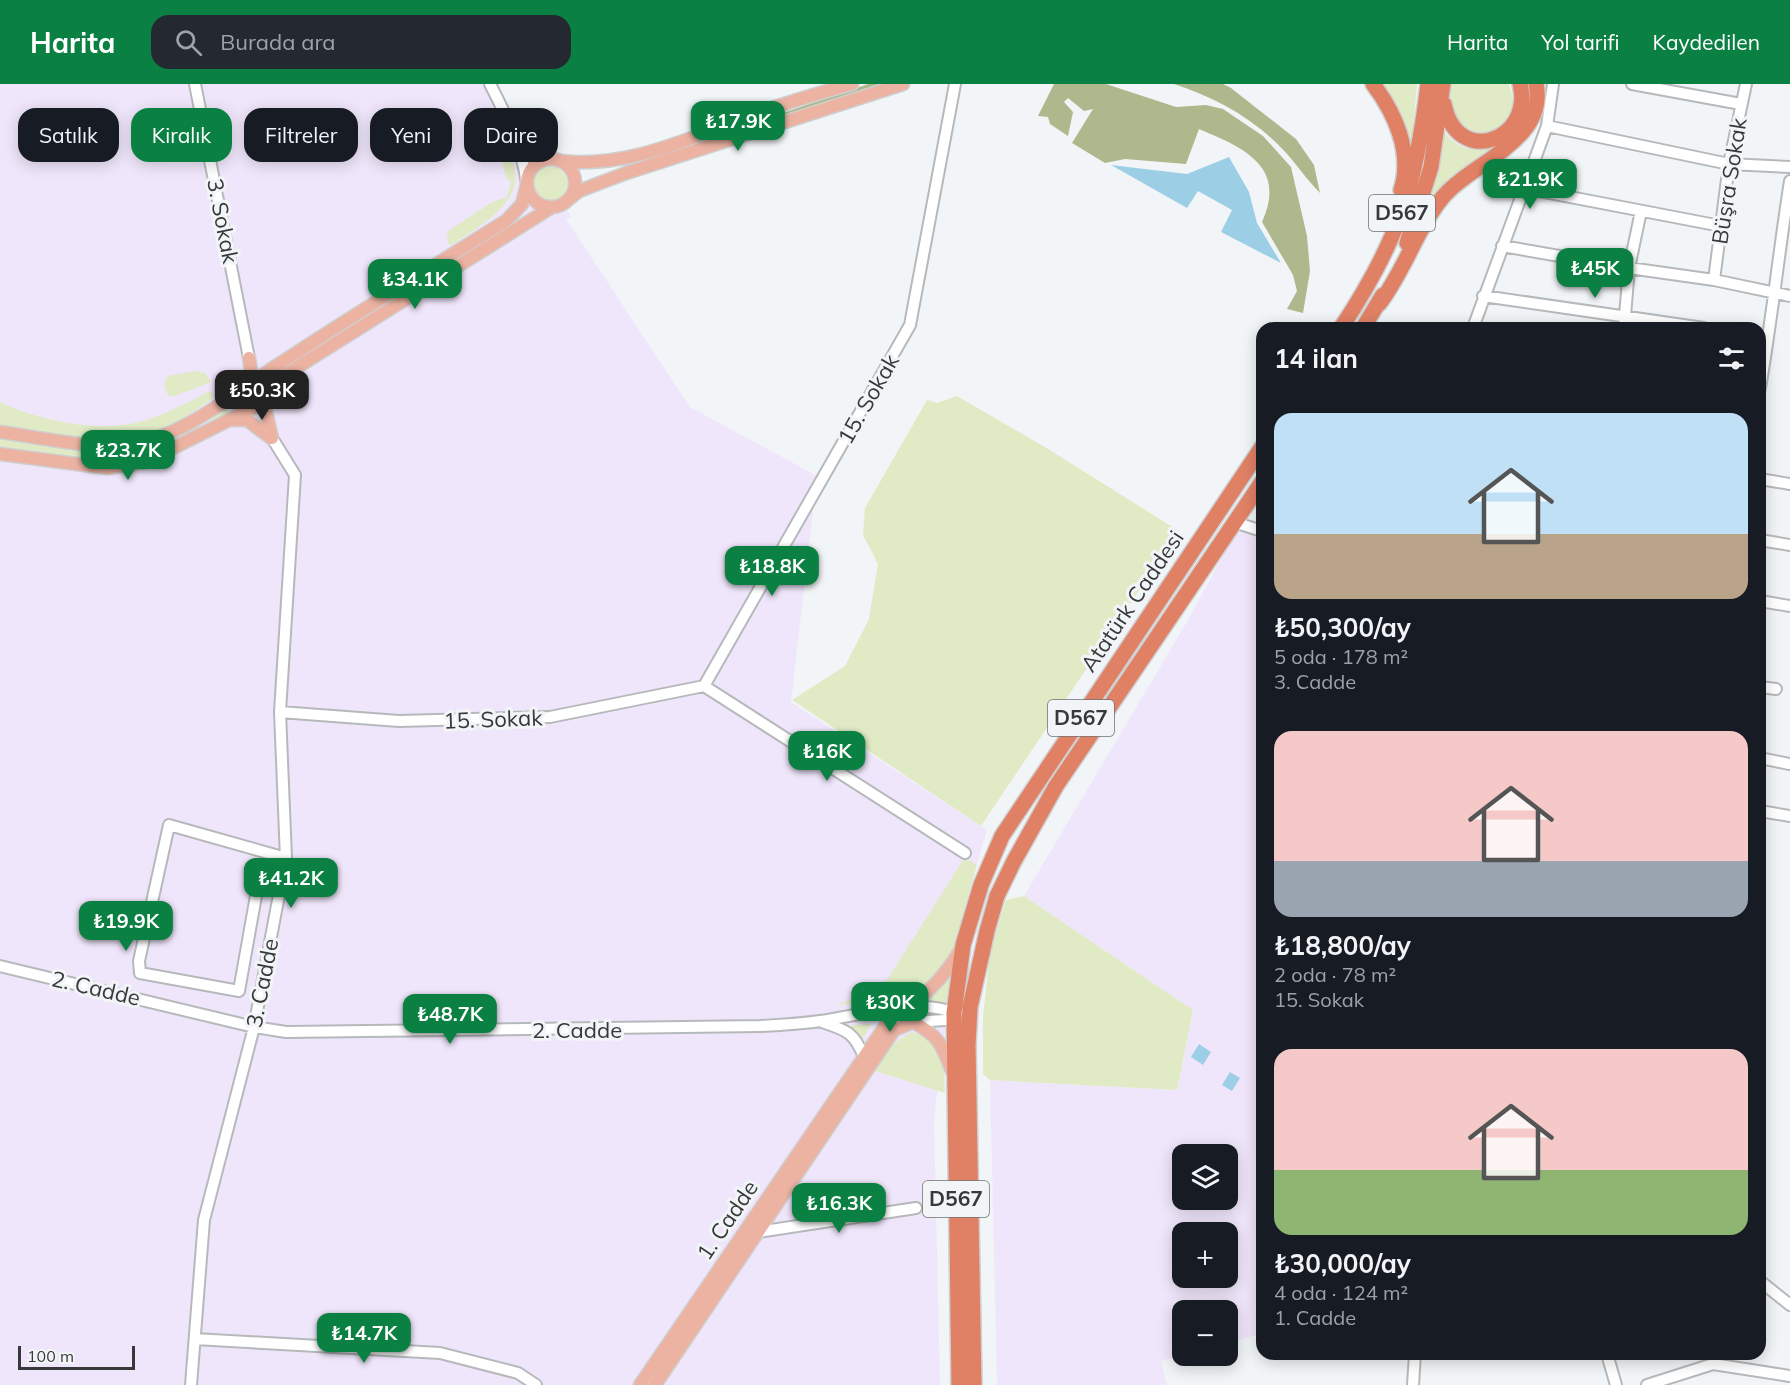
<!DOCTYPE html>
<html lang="tr">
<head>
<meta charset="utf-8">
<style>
	:root { --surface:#171b24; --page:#242831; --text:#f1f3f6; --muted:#9ea1a6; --accent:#0b8043 }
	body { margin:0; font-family:Mulish,sans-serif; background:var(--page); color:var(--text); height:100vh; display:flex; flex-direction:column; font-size:22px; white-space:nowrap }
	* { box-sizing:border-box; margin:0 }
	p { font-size:20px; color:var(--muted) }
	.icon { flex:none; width:33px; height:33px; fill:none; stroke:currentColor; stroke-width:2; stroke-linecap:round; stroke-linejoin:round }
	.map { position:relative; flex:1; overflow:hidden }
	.side { position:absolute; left:1256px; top:238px; width:510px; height:1038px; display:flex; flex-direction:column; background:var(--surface); border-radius:18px; box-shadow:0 3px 15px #0003 }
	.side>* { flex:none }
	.guide { position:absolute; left:18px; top:24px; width:570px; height:54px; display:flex; gap:12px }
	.buttons { position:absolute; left:1172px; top:1060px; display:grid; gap:12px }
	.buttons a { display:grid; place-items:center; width:66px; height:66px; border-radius:12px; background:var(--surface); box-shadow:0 3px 15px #0003; font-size:30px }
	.scale { position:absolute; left:18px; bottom:15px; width:117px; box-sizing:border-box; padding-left:6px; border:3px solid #373839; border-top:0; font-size:16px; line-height:21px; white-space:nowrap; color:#373839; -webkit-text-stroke:4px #f2f5f7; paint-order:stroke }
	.price { position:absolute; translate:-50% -51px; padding:0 14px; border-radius:12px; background:var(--accent); color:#fff; font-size:20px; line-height:39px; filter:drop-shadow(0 2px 3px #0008) }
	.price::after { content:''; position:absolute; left:50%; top:36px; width:18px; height:14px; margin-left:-9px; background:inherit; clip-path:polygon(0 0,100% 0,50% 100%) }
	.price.active { background:#222; color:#fff }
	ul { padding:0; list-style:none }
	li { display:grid; align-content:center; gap:12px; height:318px; padding:0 18px }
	li span { display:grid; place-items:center; height:186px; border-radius:18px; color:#555 }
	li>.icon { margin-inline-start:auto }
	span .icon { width:108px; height:108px; fill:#fffc; stroke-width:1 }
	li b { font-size:26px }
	h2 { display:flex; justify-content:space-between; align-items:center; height:72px; padding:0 18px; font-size:26px }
	.tag { padding:0 21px; border-radius:18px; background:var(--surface); box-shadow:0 3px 15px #0003; font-size:21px; line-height:54px }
	.tag.active { background:var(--accent); color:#fff }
	header { display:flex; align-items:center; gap:36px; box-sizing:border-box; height:84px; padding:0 30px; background:var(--accent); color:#fff }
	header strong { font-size:28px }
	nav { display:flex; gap:33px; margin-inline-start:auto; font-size:21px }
	.search { width:420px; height:54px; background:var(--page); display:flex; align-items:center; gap:15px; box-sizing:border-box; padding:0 21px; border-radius:18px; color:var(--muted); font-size:22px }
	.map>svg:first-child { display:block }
</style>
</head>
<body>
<header>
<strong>Harita</strong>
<div class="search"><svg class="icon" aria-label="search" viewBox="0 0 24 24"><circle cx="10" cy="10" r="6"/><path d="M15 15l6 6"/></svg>Burada ara</div>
<nav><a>Harita</a><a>Yol tarifi</a><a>Kaydedilen</a></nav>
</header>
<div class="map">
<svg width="1790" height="1301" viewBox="0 0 1790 1301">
	<rect width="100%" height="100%" fill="#f2f5f7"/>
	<path fill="#f0e6fb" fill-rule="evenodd" d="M0 0H496L571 133 566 135 690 323 817 392 791 618 987 746 956 850 934 1035 940 1301H0Z
		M1237 445 1261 451V1250L1227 1259V1227H1182V1271L1161 1277 1167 1301H997L990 996 1177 1006 1193 926 1024 812 1188 536ZM1182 1071H1227V1116H1182ZM1182 1149H1227V1194H1182Z"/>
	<path fill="#e0ebc5" d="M1382 0H1417L1411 69 1397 22Z
		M1451 0H1509C1519 26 1507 38 1487 52L1463 50 1449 19Z
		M1441 44C1454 62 1468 69 1490 64L1451 94 1423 126Z
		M510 71C533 116 479 142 450 162L447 156 448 147 494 117 507 113 511 98 506 94 502 77Z
		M533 99a17 17 0 1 1 34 0a17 17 0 1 1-34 0Z
		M195 287 205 289 211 298 175 312H168L164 301 168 292Z
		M210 307 213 308 212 315C192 328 171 344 147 351 109 362 40 347 0 341V318C37 336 98 349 139 338 163 332 188 318 210 307Z
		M957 312 1048 365 1179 447 981 742 792 616 845 582 869 535 878 480 863 451 865 424 927 316 937 319Z
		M224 321 229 329C202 337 180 355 155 366 106 385 50 370 0 363V352L131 366 157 359Z
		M965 773 977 781 949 878 916 915 836 921 860 912 887 896Z
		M1024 812 1193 926 1177 1006 990 996 983 990V933L990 869 1006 816Z
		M951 889 949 919 919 921 935 908Z
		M866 940H871L861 958 848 942Z
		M911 948 931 952 944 977 945 1009 872 986 890 962Z"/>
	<path fill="#adb98d" d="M868 0H888L736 45Z
		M1054 0H1106L1176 23 1206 21 1223 25 1263 52 1291 83 1307 152 1310 187 1303 229 1287 225 1297 207 1293 191 1262 138C1288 81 1241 63 1199 45L1186 80 1125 75 1105 79 1072 59 1093 25 1084 27 1068 14 1064 18 1073 28 1068 52 1050 40 1048 33 1038 32Z
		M1174 0H1223L1231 4 1296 55 1314 81 1320 109C1310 99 1302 88 1293 77 1262 39 1220 15 1174 0Z"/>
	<path fill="#9ccfe6" d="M1229 73 1249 108 1257 139 1281 179 1221 148 1232 126 1198 107 1187 124 1111 81 1187 90Z
		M1199 960 1211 968 1203 981 1191 973Z
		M1230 988 1240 994 1232 1007 1222 1001Z"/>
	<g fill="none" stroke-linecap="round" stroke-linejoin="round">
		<g stroke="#b6b9bb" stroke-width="14">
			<path id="minor" d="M195 0 249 274
				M490 0C507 33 522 63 527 100
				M1632 0 1741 20
				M1547 42 1729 80 1790 83
				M515 47 534 65 554 75
				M1523 104 1721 142
				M1502 162 1629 184 1714 196 1790 212
				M1714 196 1729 80 1746 0
				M1483 212 1704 244
				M1473 244 1547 42 1553 0
				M1624 244 1629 184 1641 127
				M1760 304C1772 235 1779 166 1790 97
				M1760 395 1790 400
				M1234 438 1262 447
				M1760 456 1790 461
				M1760 517 1790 522
				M704 602 965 769
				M1760 603 1776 605
				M280 628 399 637 550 633 704 602 910 241 955 0
				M1760 674 1789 680
				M1760 727 1790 732
				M259 795 239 907 140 889 139 877 169 741 286 774
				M0 882 254 943 286 948 760 942C780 941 800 940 820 937 857 932 920 913 954 929L956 933
				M887 934 913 938 945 936 958 927
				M822 938C846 946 854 948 864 973
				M758 1148 916 1124
				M1760 1197 1790 1221
				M195 1255 440 1269 518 1289 536 1301
				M1607 1270 1616 1301
				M191 1301 204 1136 254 943 286 774 280 628 295 391 272 354
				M1413 1301 1415 1270
				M1647 1301 1713 1280 1790 1292"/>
		</g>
		<g stroke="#cfcfcf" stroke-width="15">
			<path id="major" d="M527 99a24 24 0 1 1 48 0a24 24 0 1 1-48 0Z
				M559 77C632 85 696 51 763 27 793 17 822 8 852 0
				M564 119 579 107 626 89 903 0
				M249 274 253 299 263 315 272 354
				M232 336H247L271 354
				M0 348C38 353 99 367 135 360 181 352 235 310 273 284 350 233 429 185 507 136L522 120 527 100
				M0 370 107 384 145 378 257 322 277 296 552 123
				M640 1301 890 935C921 916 943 896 961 865
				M655 1301 894 946 913 938C939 952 942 961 952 987"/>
		</g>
		<g stroke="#cfcfcf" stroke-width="18">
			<path id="highway" d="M1373 0C1395 29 1413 69 1401 106
				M1444 20C1457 85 1534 56 1520 0
				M1407 159 1431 83 1443 0
				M1379 220C1404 188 1416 146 1442 114 1470 79 1548 57 1536 0
				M1341 244C1398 158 1416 102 1428 0
				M1363 244 1383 211
				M959 1301 954 929 963 861 981 801 1002 752 1262 363
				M974 1301 968 961 970 923 987 847 997 812 1014 777 1056 702 1262 398"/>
		</g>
		<use href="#minor" stroke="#fff" stroke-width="10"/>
		<use href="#major" stroke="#ecb3a3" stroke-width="12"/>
		<use href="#highway" stroke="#e08165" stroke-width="15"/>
	</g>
	<g text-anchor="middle" stroke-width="6" stroke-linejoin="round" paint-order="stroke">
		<g fill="#f2f5f7" stroke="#6f7172" stroke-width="1.5">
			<rect x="1369" y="111" width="66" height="36" rx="4.5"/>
			<rect x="1048" y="616" width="66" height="36" rx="4.5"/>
			<rect x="923" y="1097" width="66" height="36" rx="4.5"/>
		</g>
		<g font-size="21" font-weight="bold" fill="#373839">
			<text x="1402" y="136">D567</text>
			<text x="1081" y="641">D567</text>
			<text x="956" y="1122">D567</text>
		</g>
		<g font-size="22" fill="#373839" stroke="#f2f5f7">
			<text transform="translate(1729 97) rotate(-81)" y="8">Büşra Sokak</text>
			<text transform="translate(223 137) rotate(79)" y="8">3. Sokak</text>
			<text transform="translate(868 315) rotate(-60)" y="8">15. Sokak</text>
			<text transform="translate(1132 517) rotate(-56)" y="8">Atatürk Caddesi</text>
			<text transform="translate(493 635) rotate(-2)" y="8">15. Sokak</text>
			<text transform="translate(262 899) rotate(-79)" y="8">3. Cadde</text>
			<text transform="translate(96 904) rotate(13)" y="8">2. Cadde</text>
			<text x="577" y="954">2. Cadde</text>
			<text transform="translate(727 1136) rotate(-56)" y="8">1. Cadde</text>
		</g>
	</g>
</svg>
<div class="buttons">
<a><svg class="icon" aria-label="layers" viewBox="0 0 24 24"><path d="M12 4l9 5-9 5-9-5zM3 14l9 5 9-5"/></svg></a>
<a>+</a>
<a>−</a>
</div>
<div class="scale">100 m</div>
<b class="price" style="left:738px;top:68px">₺17.9K</b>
<b class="price" style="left:1530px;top:126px">₺21.9K</b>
<b class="price" style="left:1595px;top:215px">₺45K</b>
<b class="price" style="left:415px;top:226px">₺34.1K</b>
<b class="price active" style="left:262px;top:337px">₺50.3K</b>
<b class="price" style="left:128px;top:397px">₺23.7K</b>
<b class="price" style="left:772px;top:513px">₺18.8K</b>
<b class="price" style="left:827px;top:698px">₺16K</b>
<b class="price" style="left:291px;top:825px">₺41.2K</b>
<b class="price" style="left:126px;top:868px">₺19.9K</b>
<b class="price" style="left:890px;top:949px">₺30K</b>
<b class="price" style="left:450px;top:961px">₺48.7K</b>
<b class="price" style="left:839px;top:1150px">₺16.3K</b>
<b class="price" style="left:364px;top:1280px">₺14.7K</b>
<div class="guide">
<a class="tag">Satılık</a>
<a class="tag active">Kiralık</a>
<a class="tag">Filtreler</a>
<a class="tag">Yeni</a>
<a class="tag">Daire</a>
</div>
<section class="side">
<h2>14 ilan<svg class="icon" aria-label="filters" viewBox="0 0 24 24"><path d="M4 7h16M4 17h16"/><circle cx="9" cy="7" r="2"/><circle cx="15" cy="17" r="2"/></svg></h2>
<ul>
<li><span style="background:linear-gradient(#bfe0f5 65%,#b9a48a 0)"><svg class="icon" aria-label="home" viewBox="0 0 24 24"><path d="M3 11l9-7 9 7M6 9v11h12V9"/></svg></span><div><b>₺50,300/ay</b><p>5 oda · 178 m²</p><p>3. Cadde</p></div></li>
<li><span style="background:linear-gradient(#f6c9c9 70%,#9aa5b1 0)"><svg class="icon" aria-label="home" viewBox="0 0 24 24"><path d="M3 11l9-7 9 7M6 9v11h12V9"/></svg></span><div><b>₺18,800/ay</b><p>2 oda · 78 m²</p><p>15. Sokak</p></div></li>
<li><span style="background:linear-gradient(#f6c9c9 65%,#8fb573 0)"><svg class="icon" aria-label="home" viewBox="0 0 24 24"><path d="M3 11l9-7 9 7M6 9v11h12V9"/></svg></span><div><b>₺30,000/ay</b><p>4 oda · 124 m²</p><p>1. Cadde</p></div></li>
</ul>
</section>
</div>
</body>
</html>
